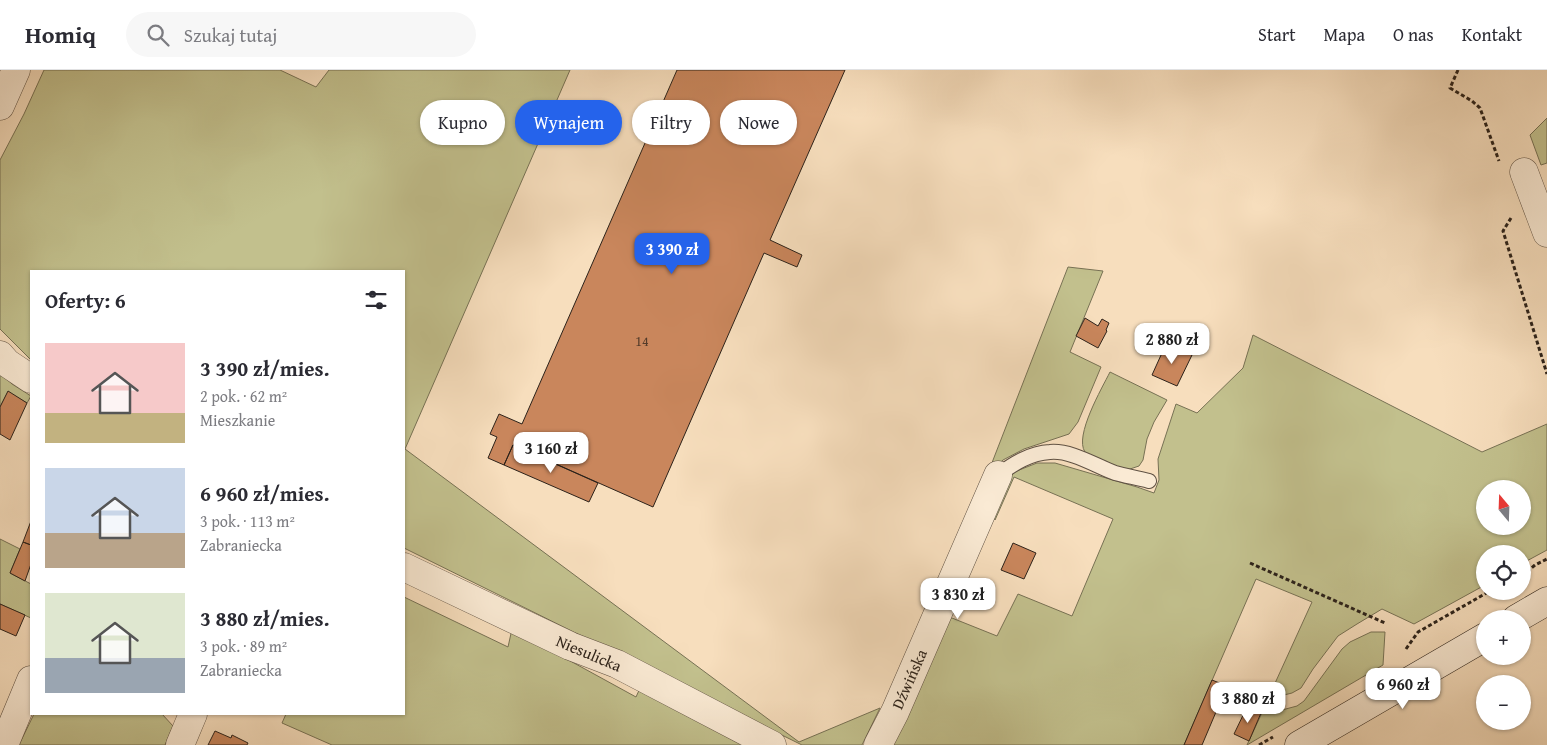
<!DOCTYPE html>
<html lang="pl">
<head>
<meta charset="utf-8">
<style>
	:root { --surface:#fff; --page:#f7f7f7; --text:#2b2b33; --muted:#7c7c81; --line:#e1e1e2; --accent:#2563eb }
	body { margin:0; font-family:"Gentium Book Plus",serif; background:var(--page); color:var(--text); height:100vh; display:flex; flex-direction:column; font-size:19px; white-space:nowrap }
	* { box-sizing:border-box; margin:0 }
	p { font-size:16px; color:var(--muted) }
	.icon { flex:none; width:28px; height:28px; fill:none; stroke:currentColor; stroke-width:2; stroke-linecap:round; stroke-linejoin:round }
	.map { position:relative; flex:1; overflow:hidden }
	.side { position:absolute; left:30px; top:200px; width:375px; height:445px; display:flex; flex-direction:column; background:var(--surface); border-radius:0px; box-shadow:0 1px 4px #0004 }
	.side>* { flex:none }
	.guide { position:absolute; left:420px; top:30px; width:475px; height:45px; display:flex; gap:10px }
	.needle { width:32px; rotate:341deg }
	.fabs { position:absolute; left:1476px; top:410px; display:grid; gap:10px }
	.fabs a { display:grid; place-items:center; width:55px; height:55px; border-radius:50%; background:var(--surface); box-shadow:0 1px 4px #0004; font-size:25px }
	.price { position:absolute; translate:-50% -42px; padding:0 11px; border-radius:10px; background:#fff; color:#222; font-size:16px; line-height:32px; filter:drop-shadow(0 1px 2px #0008) }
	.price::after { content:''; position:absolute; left:50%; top:30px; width:15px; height:11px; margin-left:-8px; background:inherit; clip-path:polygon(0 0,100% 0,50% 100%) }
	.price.active { background:var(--accent); color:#fff }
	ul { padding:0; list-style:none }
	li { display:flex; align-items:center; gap:15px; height:125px; padding:0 15px }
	li span { display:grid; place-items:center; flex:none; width:140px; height:100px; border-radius:0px; color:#555 }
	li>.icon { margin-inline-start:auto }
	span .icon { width:60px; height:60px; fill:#fffc; stroke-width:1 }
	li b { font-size:21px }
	h2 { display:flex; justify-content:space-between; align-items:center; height:60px; padding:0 15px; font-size:21px }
	.chip { padding:0 18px; border-radius:22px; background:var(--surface); box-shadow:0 1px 4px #0004; font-size:18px; line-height:45px }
	.chip.active { background:var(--accent); color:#fff }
	header { display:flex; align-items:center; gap:30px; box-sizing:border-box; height:70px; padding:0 25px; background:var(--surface); border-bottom:1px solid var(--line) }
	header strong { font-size:24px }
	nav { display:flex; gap:28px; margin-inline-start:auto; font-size:18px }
	.search { width:350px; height:45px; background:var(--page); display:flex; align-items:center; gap:12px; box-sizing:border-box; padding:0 18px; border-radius:28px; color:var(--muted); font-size:19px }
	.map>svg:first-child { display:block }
</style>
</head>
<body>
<header>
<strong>Homiq</strong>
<div class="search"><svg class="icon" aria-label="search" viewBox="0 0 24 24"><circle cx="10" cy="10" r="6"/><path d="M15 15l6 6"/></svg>Szukaj tutaj</div>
<nav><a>Start</a><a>Mapa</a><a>O nas</a><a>Kontakt</a></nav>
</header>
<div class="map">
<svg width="1547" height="675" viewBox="0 0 1547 675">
	<rect width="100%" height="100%" fill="#f7debd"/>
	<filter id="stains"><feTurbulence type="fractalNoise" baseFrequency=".004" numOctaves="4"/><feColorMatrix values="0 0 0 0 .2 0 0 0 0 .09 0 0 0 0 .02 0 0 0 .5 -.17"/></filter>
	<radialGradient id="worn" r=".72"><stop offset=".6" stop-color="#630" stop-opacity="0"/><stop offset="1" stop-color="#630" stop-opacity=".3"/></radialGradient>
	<path fill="#c2c08d" stroke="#777154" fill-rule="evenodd" d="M44 0H280L316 17 329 0H570L405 379 799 672 880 638 862 675H802L404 478V201H31V290L0 259V90L24 44Z
		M1547 48V93L1541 95 1530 65Z
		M1068 197 1103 201 1070 282 1101 297 1078 352 1069 364 1024 379 1003 390 988 403Z
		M1253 265 1482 382 1547 354V480L1523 493 1522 484H1485V515L1414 554 1382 539 1357 554 1338 566 1313 599 1301 618 1292 623 1284 625 1271 622 1312 532 1256 509 1184 675H887L945 548H952L997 566 1018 524 1072 546 1113 449 1014 407 995 450 992 442 1002 416 1014 402 1037 393H1055L1137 417 1154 423 1159 410 1158 389 1176 334 1197 343 1243 298ZM1485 419H1522V456H1485Z
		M1110 302 1167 330 1154 352 1147 369 1143 390 1139 396 1124 401C1113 396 1093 393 1085 382 1074 366 1102 318 1110 302Z
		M0 303 12 314 31 326 27 333 8 322 0 337Z
		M0 469 20 479 10 503 31 514V548L0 534Z
		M404 527 508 577 512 559 636 627 641 616 757 675H332L282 653 286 644H404Z
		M1371 562H1385L1383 595 1247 675 1267 632 1282 640 1297 636 1304 631 1342 579 1350 572Z
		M34 644H162L173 656 165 675H19Z"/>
	<path fill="#c9865c" stroke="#2c221a" d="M677 0H845L770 170 802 185 797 197 764 183 653 437 513 375 504 395 488 388 497 367 490 364 499 344 522 354Z
		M1085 248 1098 256 1102 249 1109 253 1106 260 1107 261 1098 278 1076 266Z
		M1166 274 1192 285 1177 316 1152 305Z
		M8 321 27 333 10 370 0 364V337Z
		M513 375 598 413 589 432 504 395Z
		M31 451V475L23 472Z
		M23 472 31 475V494L25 511 10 503Z
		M1013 473 1036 483 1024 509 1001 500Z
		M0 534 25 545 16 566 0 559Z
		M1212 610 1227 616 1202 675H1184Z
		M1251 625 1267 632 1261 643 1247 637Z
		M1247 637 1261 643 1249 671 1234 664Z
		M215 661 231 668 232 665 248 673 247 675H208Z"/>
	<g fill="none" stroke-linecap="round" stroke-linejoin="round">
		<g stroke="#5f5143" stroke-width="16">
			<path id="lane" d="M998 405C1013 394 1030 383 1050 382 1071 380 1096 396 1115 403 1126 406 1138 408 1149 411"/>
		</g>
		<g stroke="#5f5143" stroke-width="29">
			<path id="street" d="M0 36 16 0
				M1524 102 1547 163
				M0 285 7 293 31 309
				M404 497 570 576 617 594 772 675
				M4 675 31 610
				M180 675 193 644
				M878 675 895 642 998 405"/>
		</g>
		<g stroke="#2c221a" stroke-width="29">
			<path id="secondary" d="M1516 549 1547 531
				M1299 675 1485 567"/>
		</g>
		<path stroke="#2c221a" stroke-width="3" stroke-dasharray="4 2.5" stroke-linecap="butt" d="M1458 0 1450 18 1472 31 1480 38 1499 91
			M1511 148 1503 161 1547 304
			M1250 493 1385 553
			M1522 506 1535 495 1547 489
			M1406 579 1418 562 1490 521
			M1259 675 1273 667"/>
		<use href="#lane" stroke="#faead4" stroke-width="14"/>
		<use href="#street" stroke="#faead4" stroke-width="28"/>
		<use href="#secondary" stroke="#faead4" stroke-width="28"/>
	</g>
	<g text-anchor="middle" stroke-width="4" stroke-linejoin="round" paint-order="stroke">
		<g font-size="14" fill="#533b2a">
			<text x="642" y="276">14</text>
		</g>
		<g font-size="16" fill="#2c221a" stroke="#faead4">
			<text transform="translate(589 583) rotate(23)" y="6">Niesulicka</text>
			<text transform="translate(909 609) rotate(-66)" y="6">Dźwińska</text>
		</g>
	</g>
	<rect width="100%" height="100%" filter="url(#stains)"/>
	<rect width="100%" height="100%" fill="url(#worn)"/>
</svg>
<div class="fabs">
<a><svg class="needle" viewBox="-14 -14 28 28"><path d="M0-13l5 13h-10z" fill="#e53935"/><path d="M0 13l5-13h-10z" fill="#7c7c81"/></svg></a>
<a><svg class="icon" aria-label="locate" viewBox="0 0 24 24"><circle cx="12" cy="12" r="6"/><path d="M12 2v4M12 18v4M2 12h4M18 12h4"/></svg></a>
<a>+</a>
<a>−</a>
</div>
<b class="price active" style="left:672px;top:205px">3 390 zł</b>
<b class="price" style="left:1172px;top:295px">2 880 zł</b>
<b class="price" style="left:551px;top:404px">3 160 zł</b>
<b class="price" style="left:958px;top:550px">3 830 zł</b>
<b class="price" style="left:1403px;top:640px">6 960 zł</b>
<b class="price" style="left:1248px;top:654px">3 880 zł</b>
<div class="guide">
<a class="chip">Kupno</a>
<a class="chip active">Wynajem</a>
<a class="chip">Filtry</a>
<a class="chip">Nowe</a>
</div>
<section class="side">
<h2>Oferty: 6<svg class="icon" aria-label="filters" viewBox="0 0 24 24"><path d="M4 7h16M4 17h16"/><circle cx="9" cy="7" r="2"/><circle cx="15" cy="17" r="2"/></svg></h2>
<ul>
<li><span style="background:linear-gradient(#f6c9c9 70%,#c2b280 0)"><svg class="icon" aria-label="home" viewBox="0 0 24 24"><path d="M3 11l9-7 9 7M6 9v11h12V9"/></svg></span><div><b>3 390 zł/mies.</b><p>2 pok. · 62 m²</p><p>Mieszkanie</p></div></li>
<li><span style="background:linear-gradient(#c9d6e8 65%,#b9a48a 0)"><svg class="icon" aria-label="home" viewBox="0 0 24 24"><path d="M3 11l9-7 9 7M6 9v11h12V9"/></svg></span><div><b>6 960 zł/mies.</b><p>3 pok. · 113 m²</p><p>Zabraniecka</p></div></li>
<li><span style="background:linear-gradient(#dfe7d0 65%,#9aa5b1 0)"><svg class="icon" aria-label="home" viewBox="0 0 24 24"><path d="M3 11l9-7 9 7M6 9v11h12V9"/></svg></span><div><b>3 880 zł/mies.</b><p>3 pok. · 89 m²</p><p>Zabraniecka</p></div></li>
</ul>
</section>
</div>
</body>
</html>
